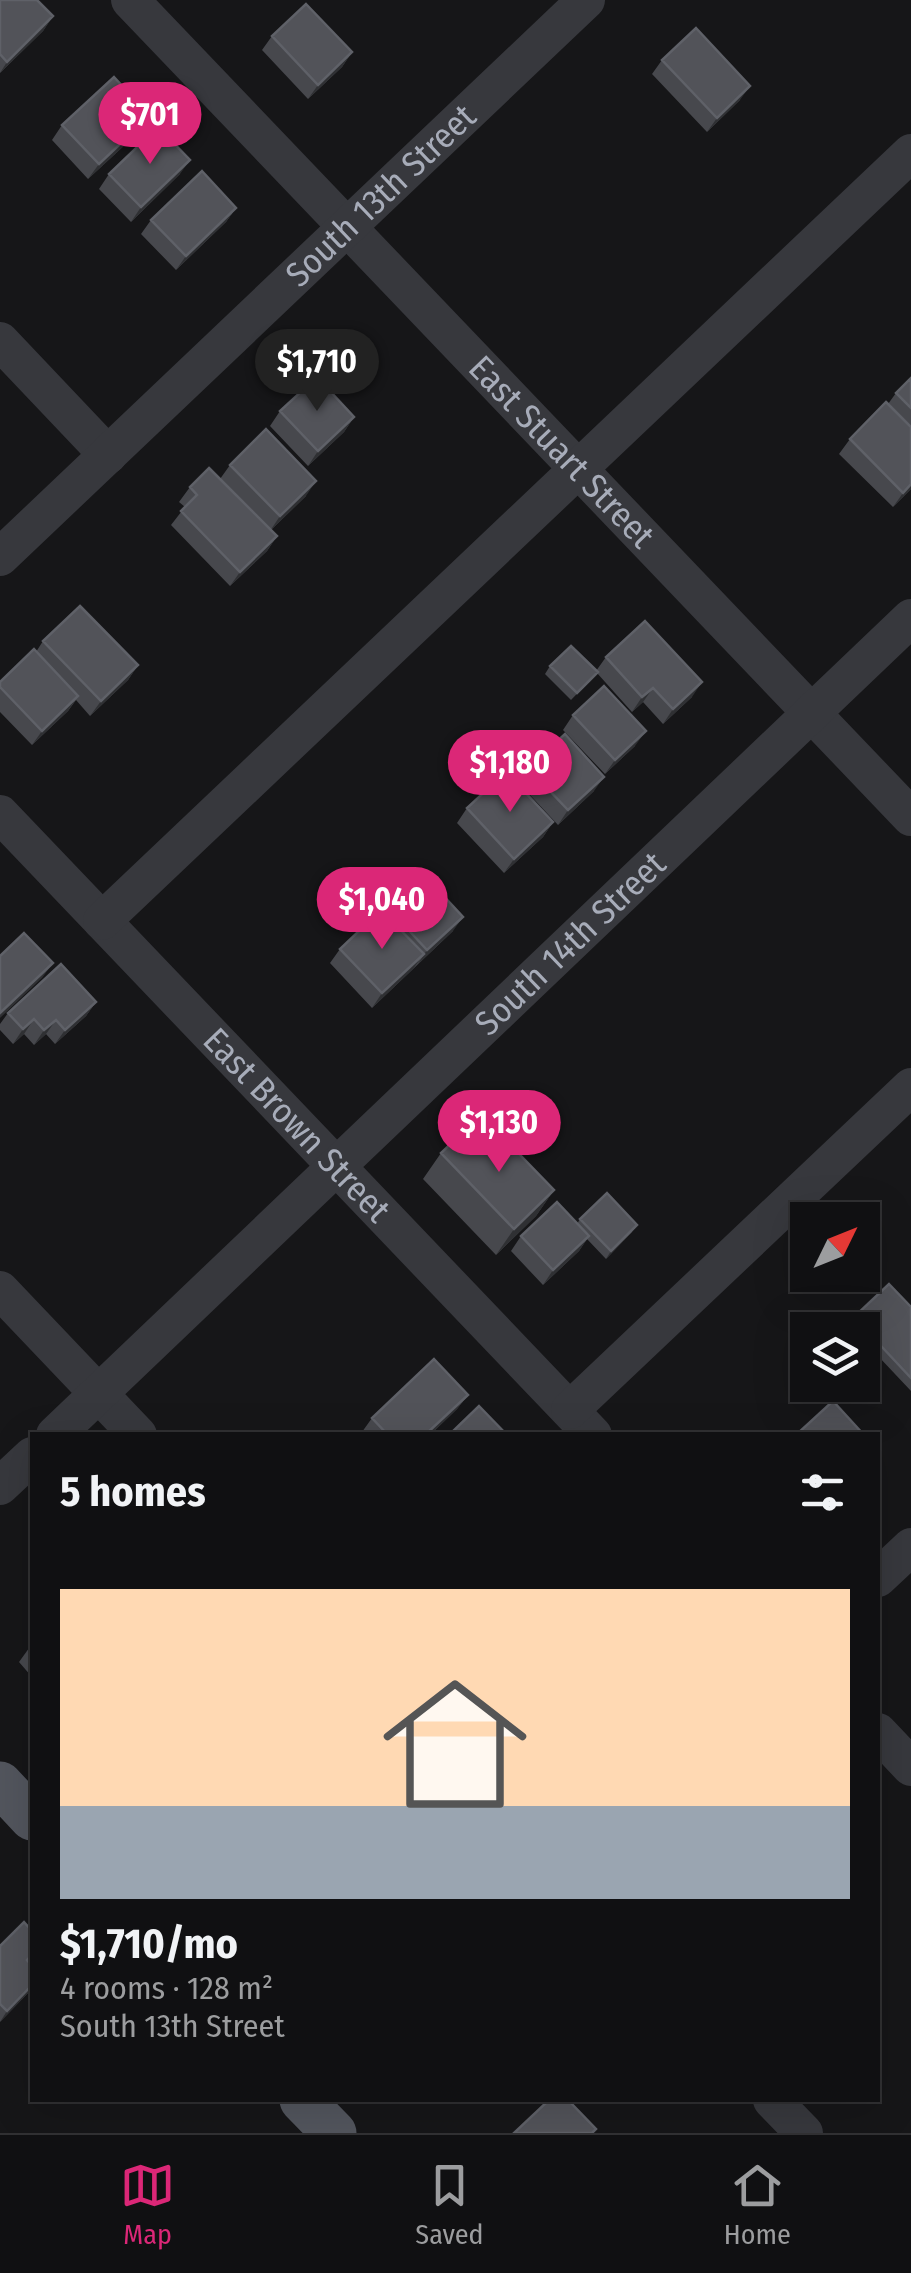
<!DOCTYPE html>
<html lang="en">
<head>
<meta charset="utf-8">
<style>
	:root { --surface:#101012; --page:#1e1e20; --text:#f1f3f6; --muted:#9c9d9f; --line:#303032; --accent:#db2777 }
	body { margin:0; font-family:"Fira Sans Condensed",sans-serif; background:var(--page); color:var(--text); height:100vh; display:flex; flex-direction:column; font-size:38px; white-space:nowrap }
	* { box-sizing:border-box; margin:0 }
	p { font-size:32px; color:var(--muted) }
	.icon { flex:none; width:55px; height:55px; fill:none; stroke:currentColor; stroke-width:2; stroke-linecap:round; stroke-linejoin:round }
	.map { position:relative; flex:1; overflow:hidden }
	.drawer { position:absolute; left:30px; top:1432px; width:850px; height:670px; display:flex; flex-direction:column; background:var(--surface); border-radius:0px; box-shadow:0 10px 40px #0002,0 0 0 2px var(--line) }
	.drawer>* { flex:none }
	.needle { width:65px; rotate:47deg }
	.controls { position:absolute; left:790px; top:1202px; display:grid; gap:20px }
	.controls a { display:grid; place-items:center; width:90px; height:90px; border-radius:0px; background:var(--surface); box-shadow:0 10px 40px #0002,0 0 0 2px var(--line); font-size:50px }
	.price { position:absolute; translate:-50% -85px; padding:0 22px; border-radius:35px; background:var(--accent); color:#fff; font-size:32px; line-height:65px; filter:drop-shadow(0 2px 5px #0008) }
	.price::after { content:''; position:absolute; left:50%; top:60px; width:30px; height:22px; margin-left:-15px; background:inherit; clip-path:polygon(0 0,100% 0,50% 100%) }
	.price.current { background:#222; color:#fff }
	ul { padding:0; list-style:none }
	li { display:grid; align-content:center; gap:20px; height:530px; padding:0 30px }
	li+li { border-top:2px solid var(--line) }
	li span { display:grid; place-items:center; height:310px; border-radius:0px; color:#555 }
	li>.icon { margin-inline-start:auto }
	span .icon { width:180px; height:180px; fill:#fffc; stroke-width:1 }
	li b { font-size:42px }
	h2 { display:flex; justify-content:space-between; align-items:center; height:120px; padding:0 30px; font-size:42px }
	.menu { display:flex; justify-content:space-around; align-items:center; height:140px; border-top:2px solid var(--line); background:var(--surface); font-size:28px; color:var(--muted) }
	.menu a { display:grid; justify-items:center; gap:5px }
	.menu .current { color:var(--accent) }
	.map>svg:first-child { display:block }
</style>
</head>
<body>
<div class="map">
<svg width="911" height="2133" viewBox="0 0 911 2133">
	<rect width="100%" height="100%" fill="#161618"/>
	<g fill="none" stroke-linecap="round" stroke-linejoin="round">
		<g stroke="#37383d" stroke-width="38">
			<path id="s1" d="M130 0 911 817"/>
			<path d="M0 341 108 455"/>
			<path id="s2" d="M0 557 586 0"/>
			<path id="s3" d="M0 814 593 1435"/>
			<path d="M102 921 911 153"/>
			<path d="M0 1290 138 1435"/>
			<path d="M570 1410 911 1087"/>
			<path id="s4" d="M55 1435 911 618"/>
			<path d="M0 1486 32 1456"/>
			<path d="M878 1578 911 1547"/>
			<path d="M878 1732 911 1767"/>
			<path d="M772 2100 804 2133"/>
		</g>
		<path stroke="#52555d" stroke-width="45" d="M0 1784 32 1818
			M302 2100 334 2133"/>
	</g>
	<path fill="#47484d" d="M0 0 53 16 43 31 0 73Z
		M272 36 352 52 342 67 308 99 262 50Z
		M662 60 740 100 707 132 652 74Z
		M62 125 140 131 88 179 52 140Z
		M109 174H180L131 222 99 189Z
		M236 208 226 222 176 270 141 234 151 220Z
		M911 378V489L893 507 839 454 850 439 888 404 896 393Z
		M280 411 354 417 344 432 308 466 270 426Z
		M230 465 306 496 271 530 277 536 267 551 230 586 171 525 185 507 179 502 190 487 220 479Z
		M43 641 138 665 128 680 90 716 76 700 68 711 32 745 0 712V682L36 652Z
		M606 657 692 697 663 724 643 702 632 712 597 673 571 700 545 674 550 666 596 671Z
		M573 715 635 746 605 774 563 730Z
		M528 768 594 791 558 825 518 782Z
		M467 808 553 822 543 837 504 873 457 823Z
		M391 911 453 931 372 1008 330 963 340 949 387 916Z
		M96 1002 86 1016 55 1044 46 1034 34 1045 24 1034 13 1044 0 1030V1024L8 1013Z
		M469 1146 554 1190 536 1216 496 1255 423 1179 441 1153Z
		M580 1219 632 1232 606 1259 587 1239 579 1251 543 1285 511 1251 521 1236 577 1224Z
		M911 1307V1391L862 1339V1330H854L848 1324 854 1317Z
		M468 1395 457 1409 430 1435H364L362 1432 372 1418Z
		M32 1644V1677L19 1662Z
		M0 1946 29 1962 32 1989 0 2022Z"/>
	<path fill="#2f3033" d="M53 16 43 31 0 73 7 62Z
		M352 52 342 67 308 99 318 85Z
		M750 86 740 100 707 132 717 118Z
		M150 116 140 131 88 179 99 164Z
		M190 160 180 174 131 222 141 207Z
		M236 208 226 222 176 270 186 256Z
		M354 417 344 432 308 466 318 451Z
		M316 481 306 496 270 531 280 516Z
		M911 484V489L893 507 903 493Z
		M277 536 267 551 230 586 240 572Z
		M138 665 128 680 90 716 101 701Z
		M702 682 692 697 663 724 673 709Z
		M653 688 643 702 632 712 642 697Z
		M78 696 68 711 32 745 42 731Z
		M646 731 635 746 605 774 615 760Z
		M604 777 594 791 558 825 568 810Z
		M553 822 543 837 504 873 514 859Z
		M463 917 453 931 417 965 427 950Z
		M424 954 413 969 372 1008 382 993Z
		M53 963 42 978 0 1018V1013Z
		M96 1002 86 1016 55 1044 65 1030Z
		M34 1019 24 1034 13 1044 23 1029Z
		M56 1020 46 1034 34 1045 44 1030Z
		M554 1190 536 1216 496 1255 514 1229Z
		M637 1225 632 1232 606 1259 611 1251Z
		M589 1236 579 1251 543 1285 553 1270Z
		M468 1395 457 1409 430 1435H425Z
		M32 1985V1989L0 2022 7 2011Z"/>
	<path fill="#525359" stroke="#5f6168" stroke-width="2.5" d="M0 0H37L53 16 7 62 0 54Z
		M306 4 352 52 318 85 272 36Z
		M696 28 750 86 717 118 662 60Z
		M114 77 150 116 99 164 62 125Z
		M158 127 190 160 141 207 109 174Z
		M202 171 236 208 186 256 151 220Z
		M317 377 354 417 318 451 280 411Z
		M911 378V408L896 393Z
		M886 402 911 427V484L903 493 850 439Z
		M266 429 316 481 280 516 230 465Z
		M209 468 277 536 240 572 181 511 197 495 190 487Z
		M80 606 138 665 101 701 43 641Z
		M645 621 702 682 673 709 653 688 642 697 606 657Z
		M571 646 598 672 577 693 550 666Z
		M34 649 78 696 42 731 0 687V682Z
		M604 686 646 731 615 760 573 715Z
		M565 734 604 777 568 810 528 768Z
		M506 772 553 822 514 859 467 808Z
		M427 878 463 917 427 950 391 911Z
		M381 910 424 954 382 993 340 949Z
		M24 933 53 963 0 1013V956Z
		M61 964 96 1002 65 1030 56 1020 44 1030 34 1019 23 1029 8 1013Z
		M491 1125 554 1190 514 1229 441 1153 459 1136 469 1146Z
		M607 1193 637 1225 611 1251 580 1219Z
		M557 1202 589 1236 553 1270 521 1236Z
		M889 1284 911 1307V1378L854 1317Z
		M434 1359 468 1395 425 1435H388L372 1418Z
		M833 1401 864 1435H797V1434Z
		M479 1406 507 1435H449Z
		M24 1922 32 1931V1955L27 1960 32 1966V1985L7 2011 0 2004V1946Z
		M549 2100H568L596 2129 592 2133H514Z"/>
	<g text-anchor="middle" stroke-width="8" stroke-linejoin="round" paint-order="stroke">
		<g font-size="35" fill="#a7acb9" stroke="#111113">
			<text dy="12" stroke="none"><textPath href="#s2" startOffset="525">South 13th Street</textPath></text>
			<text dy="12" stroke="none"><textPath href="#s1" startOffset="625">East Stuart Street</textPath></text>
			<text dy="12" stroke="none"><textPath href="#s4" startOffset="712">South 14th Street</textPath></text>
			<text dy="12" stroke="none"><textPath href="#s3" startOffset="430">East Brown Street</textPath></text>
		</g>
	</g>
</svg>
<div class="controls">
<a><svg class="needle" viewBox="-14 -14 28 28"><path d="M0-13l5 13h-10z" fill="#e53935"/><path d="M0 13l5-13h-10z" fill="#9c9d9f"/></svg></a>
<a><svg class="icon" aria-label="layers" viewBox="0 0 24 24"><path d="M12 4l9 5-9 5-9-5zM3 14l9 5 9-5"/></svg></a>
</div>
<b class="price" style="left:150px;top:167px">$701</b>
<b class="price current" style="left:317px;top:414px">$1,710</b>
<b class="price" style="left:510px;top:815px">$1,180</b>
<b class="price" style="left:382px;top:952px">$1,040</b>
<b class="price" style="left:499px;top:1175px">$1,130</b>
<section class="drawer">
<h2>5 homes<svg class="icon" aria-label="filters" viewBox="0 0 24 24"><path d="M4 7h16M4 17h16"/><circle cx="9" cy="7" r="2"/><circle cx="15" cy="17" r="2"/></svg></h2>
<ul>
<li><span style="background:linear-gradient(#ffd9b3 70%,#9aa5b1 0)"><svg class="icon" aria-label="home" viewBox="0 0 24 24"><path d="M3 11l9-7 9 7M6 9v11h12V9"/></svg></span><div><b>$1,710/mo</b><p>4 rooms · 128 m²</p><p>South 13th Street</p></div></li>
</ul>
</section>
</div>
<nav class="menu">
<a class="current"><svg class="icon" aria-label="map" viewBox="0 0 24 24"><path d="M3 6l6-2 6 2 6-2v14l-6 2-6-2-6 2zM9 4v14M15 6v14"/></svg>Map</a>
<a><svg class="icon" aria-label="saved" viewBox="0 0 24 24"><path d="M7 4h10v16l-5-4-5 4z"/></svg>Saved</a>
<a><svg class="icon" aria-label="home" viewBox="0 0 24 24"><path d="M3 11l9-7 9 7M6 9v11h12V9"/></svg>Home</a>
</nav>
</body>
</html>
